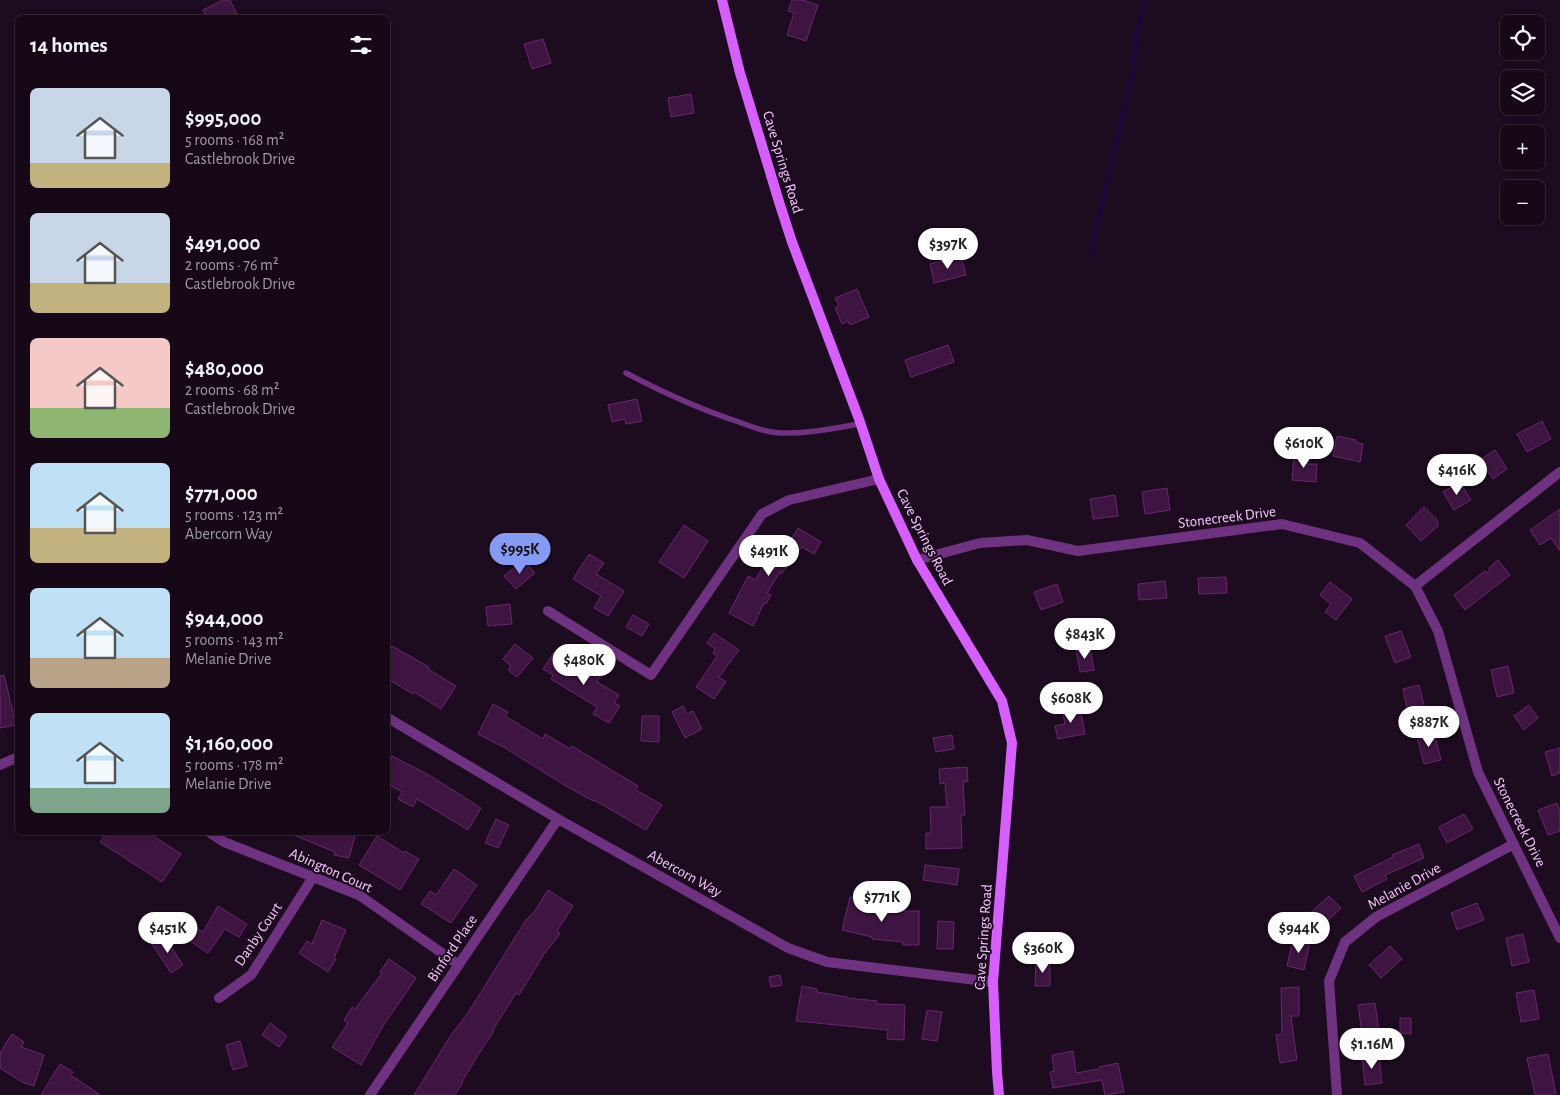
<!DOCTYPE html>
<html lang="en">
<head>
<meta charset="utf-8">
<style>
	:root { --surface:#160817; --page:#231624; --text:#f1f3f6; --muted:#9e9aa1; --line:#352936; --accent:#8599f5 }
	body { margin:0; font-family:"Alegreya Sans",sans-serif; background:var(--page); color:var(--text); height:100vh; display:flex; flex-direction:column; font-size:19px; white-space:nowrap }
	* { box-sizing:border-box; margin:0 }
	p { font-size:16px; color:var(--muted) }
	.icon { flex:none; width:28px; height:28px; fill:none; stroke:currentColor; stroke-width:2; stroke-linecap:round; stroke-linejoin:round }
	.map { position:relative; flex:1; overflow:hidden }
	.details { position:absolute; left:15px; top:15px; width:375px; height:820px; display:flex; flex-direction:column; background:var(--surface); border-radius:8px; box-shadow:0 2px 8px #0003,0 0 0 1px var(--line) }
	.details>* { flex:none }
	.fabs { position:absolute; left:1500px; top:15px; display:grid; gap:10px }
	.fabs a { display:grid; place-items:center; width:45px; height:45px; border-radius:8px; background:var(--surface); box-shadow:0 2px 8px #0003,0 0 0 1px var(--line); font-size:25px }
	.price { position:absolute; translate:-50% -42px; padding:0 11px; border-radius:18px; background:#fff; color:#222; font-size:16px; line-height:32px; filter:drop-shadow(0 1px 2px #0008) }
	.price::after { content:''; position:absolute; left:50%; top:30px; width:15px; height:11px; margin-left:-8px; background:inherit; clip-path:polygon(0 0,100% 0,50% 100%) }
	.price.selected { background:var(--accent); color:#111 }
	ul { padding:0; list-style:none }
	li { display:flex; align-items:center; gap:15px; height:125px; padding:0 15px }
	li span { display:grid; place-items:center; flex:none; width:140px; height:100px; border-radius:8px; color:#555 }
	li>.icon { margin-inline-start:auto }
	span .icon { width:60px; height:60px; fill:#fffc; stroke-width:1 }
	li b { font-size:21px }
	h2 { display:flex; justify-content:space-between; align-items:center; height:60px; padding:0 15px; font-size:21px }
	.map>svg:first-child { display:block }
</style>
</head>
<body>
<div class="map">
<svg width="1560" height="1095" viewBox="0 0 1560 1095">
	<rect width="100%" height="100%" fill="#1d0b1f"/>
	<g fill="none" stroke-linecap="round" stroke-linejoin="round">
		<path stroke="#1a053d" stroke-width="4" d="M1091 256 1094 238 1133 71 1136 33 1146 0"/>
	</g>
	<path fill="#3e1541" stroke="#69266f" d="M223 0H230L239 18H207L203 10Z
		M792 0H802L818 5 806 41 787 35 794 13 788 11Z
		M543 39 551 63 532 69 524 44Z
		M691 94 694 113 671 117 668 98Z
		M961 256 966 275 934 283 930 264Z
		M857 289 869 317 850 325 848 321 842 324 835 308 839 306 835 298Z
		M948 345 954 362 911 377 905 360Z
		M637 399 642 421 626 424 625 419 612 422 608 405Z
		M1542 421 1551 439 1527 452 1517 434Z
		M1337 436 1356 440 1355 442 1363 444 1360 462 1333 456Z
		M1495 450 1507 469 1493 479 1480 460Z
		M1294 454 1307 455V464H1317L1316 482 1292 480Z
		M1460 482 1471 500 1454 510 1443 492Z
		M1167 488 1170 510 1145 514 1142 492Z
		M1115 495 1118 516 1093 519 1090 499Z
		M1424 507 1438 521V526L1421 541 1406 525Z
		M1560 509V551L1551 538 1540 545 1530 530Z
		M684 525 708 541 684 578 659 562Z
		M798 528 821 542 814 554 802 547 782 573 780 572 767 593 771 595 766 604 764 603 753 626 729 613 748 576 755 580 766 562 762 558 772 544 784 552Z
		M589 554 604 563 596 574 624 591 608 616 594 608 601 596 573 579Z
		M524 560 535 573 516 589 504 576Z
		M1498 560 1510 575 1465 610 1454 595 1485 571 1487 573 1490 571 1489 568Z
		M1226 577 1227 593 1199 594 1198 578Z
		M1165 581 1167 598 1139 600 1138 584Z
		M1330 582 1352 599 1336 620 1325 612 1331 604 1320 595Z
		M1057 584 1063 602 1041 610 1034 592Z
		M510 604 512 624 488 626 486 607Z
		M633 615 649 624 642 636 626 627Z
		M1401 631 1411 657 1395 663 1385 636Z
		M714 633 739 650 719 677 726 682 714 699 696 687 717 656 713 653 715 649 707 643Z
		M515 644 533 658 517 677 508 670 511 666 503 659Z
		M392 646 429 667 428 669 456 686 441 709 414 692 413 694 388 679V654Z
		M1090 647 1094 670 1080 672 1076 649Z
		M554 652 584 670 586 668 600 676 597 682 619 695 614 703 620 706 609 723 593 714 597 707 551 679 553 675 543 669Z
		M1508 666 1514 693 1497 697 1491 670Z
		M4 675 16 725 0 728V676Z
		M1419 685 1426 713 1409 717 1403 689Z
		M493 704 508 712 505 716 543 739 545 734 570 749 572 746 638 786 636 790 662 805 646 830 594 800 593 801 566 786 505 748 478 734Z
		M1529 705 1538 718 1524 730 1514 716Z
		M683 706 687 714 693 711 702 729 685 738 672 712Z
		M1080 706 1085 734 1058 739 1055 726 1065 724 1062 709Z
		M642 716H659V742L641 741Z
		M1434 733 1441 760 1424 764 1417 737Z
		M952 735 954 749 936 752 933 738Z
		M1560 748V773L1552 776 1545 752Z
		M392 756 429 775 481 808 468 830 417 799 413 807 398 799 402 792 388 784V764Z
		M967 767 968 781 963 782 965 815H961L962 848 926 849V833H931L930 807H947L945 783 940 784 939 769Z
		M1557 803 1560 812V831L1548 835 1538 810Z
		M1464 814 1473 829 1447 843 1439 827Z
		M496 819 509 825 498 848 485 843Z
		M107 832H147L181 854 162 882 100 842Z
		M286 832H356L349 858 334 855 335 852Z
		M377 836 404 853 405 851 419 859 400 890 359 865Z
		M1419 844 1424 858 1385 875 1387 879 1362 892 1354 876 1393 857 1392 855Z
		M925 865 959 869 957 885 923 880Z
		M454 869 477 885 451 923 421 904 430 891 436 895Z
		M548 890 573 906 557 931 560 934 544 954 519 995 516 993 493 1030 494 1031 478 1055 462 1082H463L455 1095H414L451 1035 468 1013 524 923 532 913 533 914Z
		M1329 896 1341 908 1320 928 1308 915Z
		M850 897 866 901 865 904 891 907V911H919V945H903V942L872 939V937L842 930Z
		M1477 903 1484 920 1457 930 1451 913Z
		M218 906 247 924 239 937 225 929 208 953 187 939 195 927 203 932Z
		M322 920 346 930 334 958 336 959 328 972 299 953 307 941 312 944Z
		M938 921 954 922 953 949H937Z
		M1523 934 1529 962 1512 966 1506 938Z
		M164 936 183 965 171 973 152 944Z
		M1293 939 1310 942 1304 970 1287 966Z
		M1390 946 1402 959 1381 978 1369 965Z
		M389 959 416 978 383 1026 361 1065 332 1047 348 1023 344 1020 352 1007 355 1009 382 973 380 972Z
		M1036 962H1050V986H1035Z
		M780 975 782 985 771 987 769 977Z
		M802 986 817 989V992L847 997V998L877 1001V1004L905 1005 904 1040 887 1039 888 1030 796 1021Z
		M1299 987V1016H1291L1297 1060 1280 1063 1276 1035 1282 1034 1281 988Z
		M1534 990 1539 1019 1521 1022 1516 993Z
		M1375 1003 1379 1031 1362 1033 1358 1005Z
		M927 1010 942 1012 937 1041 922 1039Z
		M1400 1018H1411V1034L1400 1033Z
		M270 1023 287 1036 279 1047 262 1035Z
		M12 1034 24 1042 21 1047 44 1055 34 1086 22 1082 0 1068V1053Z
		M240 1041 247 1066 233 1070 226 1045Z
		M1073 1051 1076 1073 1099 1069V1067L1118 1063 1124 1092 1105 1095 1102 1080 1053 1088 1050 1072 1054 1071 1052 1055Z
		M1548 1054 1556 1095H1535L1527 1058Z
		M1379 1055 1382 1083 1365 1085 1362 1056Z
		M60 1064 73 1072 71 1075 100 1095H41Z"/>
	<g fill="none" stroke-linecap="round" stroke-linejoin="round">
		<path stroke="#6f3281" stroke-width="5.5" d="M626 373C662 392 699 409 739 422 752 427 765 432 780 433 807 434 834 428 860 424"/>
		<path stroke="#6f3281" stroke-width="10" d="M917 560 980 543 1027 540 1078 551 1282 524 1360 543 1415 586 1438 631 1478 772 1560 938
			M1415 586 1560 472
			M548 611 651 675 762 514 789 500 879 479
			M388 718 558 819 788 948 827 962 993 982
			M0 765 18 757
			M209 832 224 842 359 895 459 965
			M219 998 251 975 313 877
			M370 1095 558 819
			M1337 1095 1329 981 1345 942 1376 917 1514 844"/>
		<path stroke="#d75fff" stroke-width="10" d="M722 0 740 73 780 205 792 242 859 419 879 479 917 560 1002 701 1012 743 993 982 997 1072 999 1095"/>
	</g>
	<g text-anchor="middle" stroke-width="4" stroke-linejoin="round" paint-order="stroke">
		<g font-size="15" fill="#f6c8ff" stroke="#1d0b1f">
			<text transform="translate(783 162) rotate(73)" y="5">Cave Springs Road</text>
			<text transform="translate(1227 517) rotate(-7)" y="5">Stonecreek Drive</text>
			<text transform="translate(925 537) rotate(63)" y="5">Cave Springs Road</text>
			<text transform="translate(1520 822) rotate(63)" y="5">Stonecreek Drive</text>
			<text transform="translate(331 870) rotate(24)" y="5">Abington Court</text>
			<text transform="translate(685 873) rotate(29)" y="5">Abercorn Way</text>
			<text transform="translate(1404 886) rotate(-29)" y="5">Melanie Drive</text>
			<text transform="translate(258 934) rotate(-56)" y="5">Danby Court</text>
			<text transform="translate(983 937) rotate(-86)" y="5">Cave Springs Road</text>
			<text transform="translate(452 948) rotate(-56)" y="5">Binford Place</text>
		</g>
	</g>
</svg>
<div class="fabs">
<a><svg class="icon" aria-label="locate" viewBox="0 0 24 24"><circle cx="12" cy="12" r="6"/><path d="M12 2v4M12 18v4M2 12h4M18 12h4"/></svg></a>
<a><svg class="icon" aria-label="layers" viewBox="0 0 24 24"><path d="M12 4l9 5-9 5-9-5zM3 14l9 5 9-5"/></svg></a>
<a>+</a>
<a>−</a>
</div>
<b class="price" style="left:948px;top:270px">$397K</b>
<b class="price" style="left:1304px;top:469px">$610K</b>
<b class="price" style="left:1457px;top:496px">$416K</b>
<b class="price selected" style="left:520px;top:575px">$995K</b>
<b class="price" style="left:769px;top:577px">$491K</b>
<b class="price" style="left:1085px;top:660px">$843K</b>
<b class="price" style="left:584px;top:686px">$480K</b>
<b class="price" style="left:1071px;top:724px">$608K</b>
<b class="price" style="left:1429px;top:748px">$887K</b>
<b class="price" style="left:882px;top:923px">$771K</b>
<b class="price" style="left:168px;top:954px">$451K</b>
<b class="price" style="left:1299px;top:954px">$944K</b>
<b class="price" style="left:1043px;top:974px">$360K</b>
<b class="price" style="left:1372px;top:1070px">$1.16M</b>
<section class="details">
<h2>14 homes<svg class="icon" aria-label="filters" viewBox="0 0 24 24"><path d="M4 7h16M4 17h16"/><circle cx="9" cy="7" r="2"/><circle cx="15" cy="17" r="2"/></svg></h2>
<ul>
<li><span style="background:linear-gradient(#c9d6e8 75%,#c2b280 0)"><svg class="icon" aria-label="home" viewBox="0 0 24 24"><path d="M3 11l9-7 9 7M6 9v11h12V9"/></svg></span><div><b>$995,000</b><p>5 rooms · 168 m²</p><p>Castlebrook Drive</p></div></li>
<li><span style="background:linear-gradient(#c9d6e8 70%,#c2b280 0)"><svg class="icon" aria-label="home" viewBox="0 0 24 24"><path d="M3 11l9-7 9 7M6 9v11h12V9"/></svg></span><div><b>$491,000</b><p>2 rooms · 76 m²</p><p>Castlebrook Drive</p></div></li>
<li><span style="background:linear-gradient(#f6c9c9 70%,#8fb573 0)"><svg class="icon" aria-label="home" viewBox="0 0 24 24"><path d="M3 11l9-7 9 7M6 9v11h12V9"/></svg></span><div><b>$480,000</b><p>2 rooms · 68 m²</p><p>Castlebrook Drive</p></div></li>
<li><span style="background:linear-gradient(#bfe0f5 65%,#c2b280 0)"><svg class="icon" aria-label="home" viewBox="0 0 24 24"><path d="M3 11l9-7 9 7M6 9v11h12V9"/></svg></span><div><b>$771,000</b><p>5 rooms · 123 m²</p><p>Abercorn Way</p></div></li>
<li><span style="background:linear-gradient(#bfe0f5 70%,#b9a48a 0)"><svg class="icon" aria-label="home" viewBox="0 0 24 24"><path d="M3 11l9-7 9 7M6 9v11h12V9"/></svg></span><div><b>$944,000</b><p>5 rooms · 143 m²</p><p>Melanie Drive</p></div></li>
<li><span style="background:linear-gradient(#bfe0f5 75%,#7fa58c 0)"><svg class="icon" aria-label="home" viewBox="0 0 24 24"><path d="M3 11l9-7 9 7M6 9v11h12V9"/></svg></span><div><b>$1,160,000</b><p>5 rooms · 178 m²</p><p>Melanie Drive</p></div></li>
</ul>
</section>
</div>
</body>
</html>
